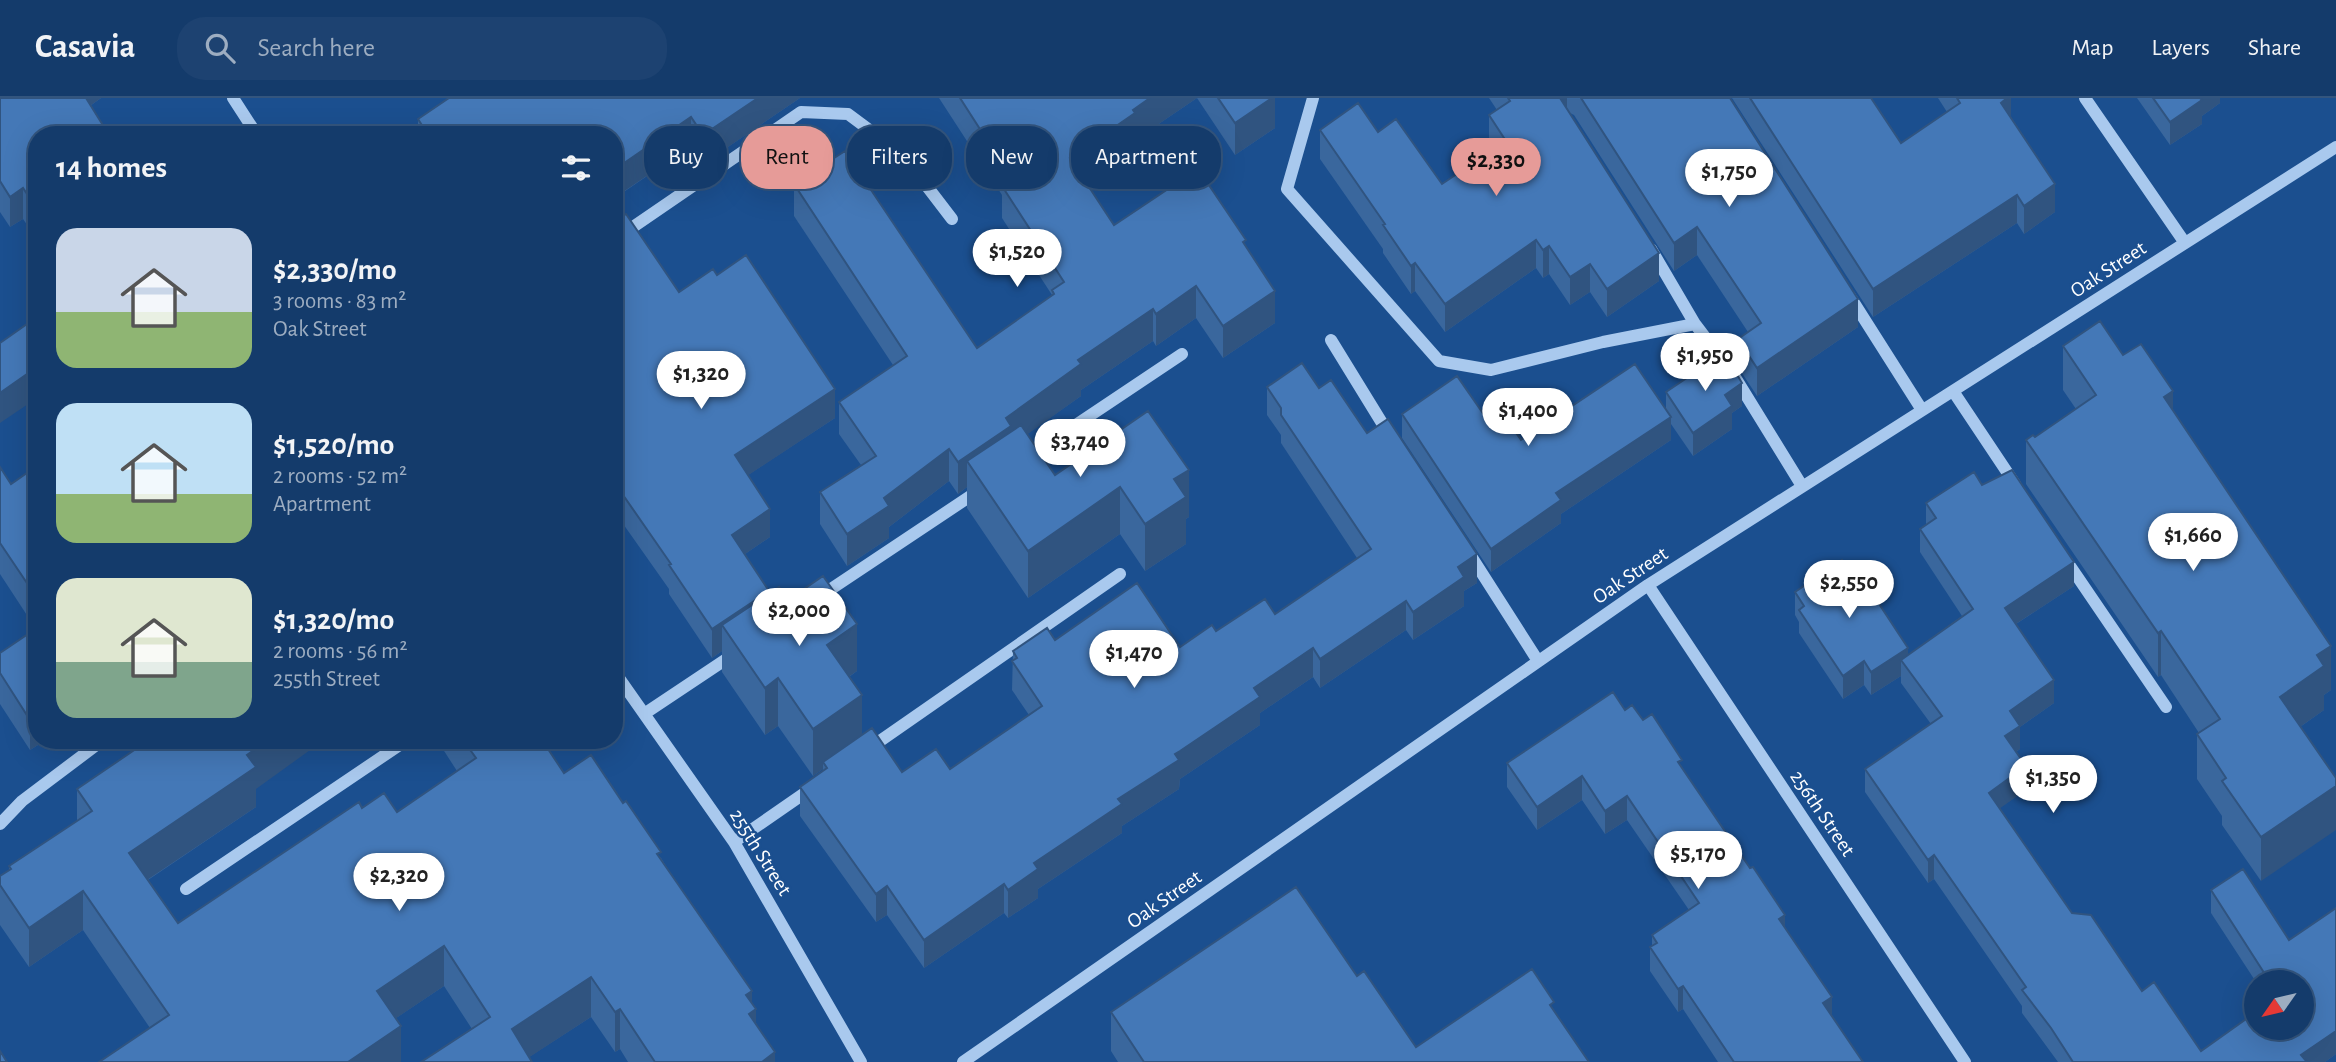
<!DOCTYPE html>
<html lang="en">
<head>
<meta charset="utf-8">
<style>
	:root { --surface:#143b6b; --page:#1d4271; --text:#f1f3f6; --muted:#9dadc1; --line:#33557e; --accent:#e69b98 }
	body { margin:0; font-family:"Alegreya Sans",sans-serif; background:var(--page); color:var(--text); height:100vh; display:flex; flex-direction:column; font-size:26px; white-space:nowrap }
	* { box-sizing:border-box; margin:0 }
	p { font-size:23px; color:var(--muted) }
	.icon { flex:none; width:38px; height:38px; fill:none; stroke:currentColor; stroke-width:2; stroke-linecap:round; stroke-linejoin:round }
	.map { position:relative; flex:1; overflow:hidden }
	.drawer { position:absolute; left:28px; top:28px; width:595px; height:623px; display:flex; flex-direction:column; background:var(--surface); border-radius:28px; box-shadow:0 7px 28px #0002,0 0 0 2px var(--line) }
	.drawer>* { flex:none }
	.hud { position:absolute; left:644px; top:28px; width:665px; height:63px; display:flex; gap:14px }
	.needle { width:46px; rotate:236deg }
	.fabs { position:absolute; left:2244px; top:872px; display:grid; gap:14px }
	.fabs a { display:grid; place-items:center; width:70px; height:70px; border-radius:50%; background:var(--surface); box-shadow:0 7px 28px #0002,0 0 0 2px var(--line); font-size:35px }
	.price { position:absolute; translate:-50% -60px; padding:0 16px; border-radius:24px; background:#fff; color:#222; font-size:23px; line-height:46px; filter:drop-shadow(0 2px 4px #0008) }
	.price::after { content:''; position:absolute; left:50%; top:42px; width:21px; height:16px; margin-left:-10px; background:inherit; clip-path:polygon(0 0,100% 0,50% 100%) }
	.price.current { background:var(--accent); color:#111 }
	ul { padding:0; list-style:none }
	li { display:flex; align-items:center; gap:21px; height:175px; padding:0 28px }
	li span { display:grid; place-items:center; flex:none; width:196px; height:140px; border-radius:21px; color:#555 }
	li>.icon { margin-inline-start:auto }
	span .icon { width:84px; height:84px; fill:#fffc; stroke-width:1 }
	li b { font-size:30px }
	h2 { display:flex; justify-content:space-between; align-items:center; height:84px; padding:0 28px; font-size:30px }
	.tag { padding:0 24px; border-radius:28px; background:var(--surface); box-shadow:0 7px 28px #0002,0 0 0 2px var(--line); font-size:24px; line-height:63px }
	.tag.current { background:var(--accent); color:#111 }
	header { display:flex; align-items:center; gap:42px; box-sizing:border-box; height:98px; padding:0 35px; background:var(--surface); border-bottom:2px solid var(--line) }
	header strong { font-size:33px }
	nav { display:flex; gap:38px; margin-inline-start:auto; font-size:24px }
	.search { width:490px; height:63px; background:var(--page); display:flex; align-items:center; gap:18px; box-sizing:border-box; padding:0 24px; border-radius:28px; color:var(--muted); font-size:26px }
	.map>svg:first-child { display:block }
</style>
</head>
<body>
<header>
<strong>Casavia</strong>
<div class="search"><svg class="icon" aria-label="search" viewBox="0 0 24 24"><circle cx="10" cy="10" r="6"/><path d="M15 15l6 6"/></svg>Search here</div>
<nav><a>Map</a><a>Layers</a><a>Share</a></nav>
</header>
<div class="map">
<svg width="2336" height="964" viewBox="0 0 2336 964">
	<rect width="100%" height="100%" fill="#1b4f8f"/>
	<g fill="none" stroke-linecap="round" stroke-linejoin="round">
		<path stroke="#a9c9ee" stroke-width="12" d="M233 0 257 37
			M1313 0 1287 91 1439 263 1491 272 1603 244 1695 226 1733 276 1802 388
			M2085 0 2185 145
			M614 142 801 14 848 16 903 57 952 121
			M1651 151 1695 226
			M1849 197 1922 312
			M1331 242 1390 338
			M1953 293 2015 386
			M1025 361 1182 256
			M1469 455 1538 563
			M2066 462 2166 609
			M1648 487 1965 964
			M819 499 981 391
			M614 573 734 744 861 964
			M644 616 734 556
			M867 652 1120 476
			M0 726 22 703 103 642
			M734 744 812 690
			M186 791 407 642
			M963 964 1648 487 2336 49"/>
	</g>
	<path fill="#3a679d" d="M0 0H101L90 8 37 37V141L23 121 10 129 0 114Z
		M800 0 703 66 691 48 615 100 616 121 679 194 717 177 835 320 748 377 770 439 745 456 769 495 788 502 857 573 849 579 862 637 902 674 950 671 1029 617 1012 592 1013 553 1055 542 1180 549 1216 533 1275 516 1357 460 1281 345V337L1267 317V289L1319 290 1367 335 1477 485 1464 493V508L1413 542 1406 532 1320 590 1313 579 1260 615V627L1180 681 1179 691 1122 728V735L1038 791V800L1008 820 1004 815 924 870 887 817 876 824 800 718V689L823 673V671L813 678 778 628 765 637 722 574V553L712 560 669 496V491L614 413V37H418V21Z
		M939 0H1275V30L1235 57 1197 0 1135 42V47L1084 82 1114 127 1246 149 1275 225 1223 260 1196 220 1156 248 1153 243 1081 292V298L1027 336 1055 377 1148 313 1189 419 1186 421V446L1145 473 1120 436 1028 500 967 410V389L958 396 949 383 889 429V440L847 468 820 426V394L861 367 839 336V304L893 267 794 118V86L977 250 1052 197 1002 120V97Z
		M1489 0H1730L1858 229 1757 298 1738 269V241L1748 234 1697 157 1674 173 1574 17 1570 15 1659 183 1607 219 1590 194 1570 207 1549 176 1543 180 1536 170 1445 234 1415 193 1411 196 1383 155V151L1320 61V32L1378 34 1442 86 1493 51 1489 45V17L1497 12Z
		M1732 0H1871L1901 45 1947 14 1938 0H2011V20L2055 114 2024 136 2017 125 1873 219Z
		M2137 0H2220V5L2202 18V26L2170 47Z
		M2063 248 2123 257 2173 312 2331 592 2324 597V612L2300 629 2261 783 2222 727V718L2197 681V636L2199 635 2161 577 2158 579 2026 386V342L2035 339 2076 311 2063 292Z
		M1666 294 1742 308 1732 315V331L1693 358 1671 326V342L1561 416V425L1491 474 1402 340V316L1487 321 1521 342 1666 311Z
		M37 368V642H46L30 652 0 606V555L36 531 0 476V369L11 386Z
		M1982 387 2074 488 2016 526 2054 605 2020 629V651L2016 654 2026 692 1999 710 2072 815 2142 893 2201 953 2301 884H2256L2211 815V792L2289 842 2336 810V956L2325 964H2058L2022 915V908L1934 781 1928 785 1865 694V671L1931 626 1901 585V578L1871 597 1864 587 1843 601 1799 535V524L1795 517V494L1908 557 1962 518 1920 454V431L1926 427V405Z
		M1625 612 1643 622 1682 670 1785 829 1832 918 1863 964H1718L1683 911 1678 914 1650 873V849L1652 848V837L1689 812 1627 722 1605 736 1582 702 1537 732 1507 689V665Z
		M437 642H542L564 675 661 760 752 906 756 925 775 964H628L620 951 615 954 591 919 529 959 472 931 444 888 396 920 401 964 150 930 83 832 29 869 0 827V778L9 772V768L77 723V691H256V709L148 782 178 825 362 710 397 714 457 673Z
		M1357 878 1416 949 1554 912 1589 964H1118L1111 953V914Z"/>
	<path fill="#305480" d="M77 0H101L77 17Z
		M758 0H800L703 66V37Z
		M1150 0H1197L1135 42V47L1070 92V60L1133 12Z
		M1272 0H1275V30L1235 57V25Z
		M1560 0H1567V13Z
		M2007 0H2011V24L2001 5Z
		M2198 0H2220V5L2202 18V26L2170 47V24Z
		M691 19V48L614 100V72Z
		M2055 86V114L2024 136V108Z
		M23 90V121L10 129V99Z
		M2017 97V125L1873 219V191Z
		M616 101V130L614 131V103Z
		M1697 129V157L1674 173V145Z
		M1536 142V170L1445 234V206Z
		M1549 148V176L1543 180V152Z
		M1659 155V183L1607 219V191Z
		M1415 165V193L1411 196V168Z
		M1590 166V194L1570 207V179Z
		M1196 188V220L1156 248V216Z
		M1275 193V225L1223 260V228Z
		M1858 201V229L1757 298V270Z
		M1153 211V243L1081 292V298L1011 348 967 363V389L958 396V364L1006 320 1078 262Z
		M37 269V300L0 325V295Z
		M1742 285V308L1732 315V331L1693 358V335L1725 297Z
		M835 291V320L735 386V357Z
		M2173 293V338L2164 299Z
		M1671 319V342L1561 416V425L1491 474V451L1556 395Z
		M949 351V383L889 429V440L847 468V436L884 400Z
		M1189 372V419L1186 421V446L1145 473V426L1174 381Z
		M1120 389V436L1028 500V453Z
		M770 411V439L732 465V437Z
		M1477 456V485L1464 493V508L1413 542V514L1458 469Z
		M2074 464V488L2005 533V510Z
		M769 493V522L722 527V553L712 560V531Z
		M1406 503V532L1320 590V561Z
		M857 526V573L827 594V547Z
		M2161 533V577L2158 579V535Z
		M2331 548V592L2324 597V612L2280 643V599L2317 557Z
		M1313 550V579L1260 615V627L1180 681 1179 691 1122 728V735L1038 791V800L1008 820V792L1034 765 1175 656 1254 590Z
		M1908 550V571L1901 562V578L1871 597V574Z
		M1864 563V587L1843 601V578Z
		M778 580V628L765 637V590Z
		M2054 582V605L2020 629V651L2005 661V638L2010 613Z
		M862 597V645L823 664V671L813 678V631Z
		M37 617V642H46L30 652V622Z
		M268 642H324L256 691V709L129 794V755L247 657Z
		M2026 668V692L1989 718V695Z
		M1582 678V702L1537 732V709Z
		M2336 688V732L2261 783V739Z
		M1627 698V722L1605 736V713Z
		M1934 757V781L1928 785V762Z
		M1004 786V815L924 870V842Z
		M887 788V817L876 824V796Z
		M83 793V832L29 869V830Z
		M1785 817V840L1779 821Z
		M444 848V888L377 933V893Z
		M591 879V919L522 964 512 931Z
		M1683 888V911L1678 914V891Z
		M752 893V914L756 911V951L746 897Z
		M1832 899V922L1823 905Z
		M620 911V951L615 954V914Z
		M401 928V964H348Z
		M2336 933V956L2325 964H2301V957Z
		M775 954V964H762Z"/>
	<path fill="#4478b7" stroke="#305480" stroke-width="2" d="M0 0H86L109 37H37V111L23 90 10 99 0 83Z
		M449 0H758L703 37 691 19 614 72V37H425L427 35 418 21Z
		M960 0H1150L1133 12 1135 15 1070 60 1114 127 1198 71 1246 142 1243 144 1275 193 1223 228 1196 188 1156 216 1153 211 1078 262 1081 266 1006 320 1011 328 958 364 949 351 884 400 889 408 847 436 820 394 876 358 839 304 907 258 794 86 845 53 977 250 1054 196 1052 192 1064 184 1002 88 1012 81Z
		M1218 0H1272L1235 25Z
		M1508 0H1560L1659 155 1607 191 1590 166 1570 179 1549 148 1543 152 1536 142 1445 206 1415 165 1411 168 1383 127 1385 126 1320 32 1358 5 1378 34 1396 21 1442 86 1506 43 1489 17 1510 3Z
		M1581 0H1730L1858 201 1757 270 1738 241 1761 225 1697 129 1674 145Z
		M1750 0H1871L1901 45 1960 5 1957 0H2007L2001 5 2055 86 2024 108 2017 97 1873 191Z
		M2153 0H2200L2202 2 2170 24Z
		M626 116 679 194 713 171 717 177 746 157 835 291 735 357 770 411 732 437 769 493 712 531 669 467 671 466 614 384V121L615 122Z
		M37 219V269L0 295V245Z
		M2100 223 2123 257 2141 246 2173 293 2164 299 2331 548 2317 557 2324 568 2280 599 2336 680V688L2261 739 2222 683 2226 680 2197 636 2220 621 2161 533 2158 535 2026 342 2033 337 2035 339 2096 297 2063 248Z
		M1724 255 1742 285 1725 297 1732 308 1693 335 1666 294Z
		M1302 265 1319 290 1331 282 1367 335 1388 321 1477 456 1458 469 1464 479 1413 514 1406 503 1320 561 1313 550 1254 590 1260 599 1180 653 1175 656 1179 662 1118 701 1122 706 1034 765 1038 771 1008 792 1004 786 924 842 887 788 876 796 800 689 827 670 823 664 872 630 902 674 936 651 950 671 1042 608 1012 563 1017 560 1013 553 1047 530 1055 542 1137 485 1180 549 1212 527 1216 533 1265 501 1275 516 1371 451 1281 317V310L1267 289Z
		M1635 266 1671 319 1556 395 1561 402 1491 451 1402 316 1457 278 1487 321 1500 312 1521 342Z
		M1148 313 1189 372 1174 381 1186 399 1145 426 1120 389 1028 453 967 363 1021 327 1055 377Z
		M37 368V500L0 445V369L11 386Z
		M2012 372 2074 464 2005 510 2054 582 2010 613 2020 628 2005 638 2026 668 1989 695 2072 815 2091 817 2142 893 2154 884 2201 953 2256 914V929H2301V884H2270L2211 792 2243 771 2289 842 2336 810V933L2301 957 2307 964H2073L2051 930 2022 892 2026 889 1934 757 1928 762 1865 671 1942 618 1901 562 1973 511 1920 431 1936 420 1926 405 1974 374 1982 387Z
		M1842 462 1852 476 1858 474 1908 550 1871 574 1864 563 1843 578 1799 512 1804 508 1795 494Z
		M823 478 857 526 827 547 862 597 813 631 778 580 765 590 722 527 779 489 788 502Z
		M37 530V617L30 622 0 575V555Z
		M1613 594 1625 612 1632 607 1643 622 1652 616 1682 662 1678 664 1750 770 1753 769 1785 817 1779 821 1832 899 1823 905 1863 964H1734L1683 888 1678 891 1650 849 1657 845 1652 837 1699 805 1627 698 1605 713 1582 678 1537 709 1507 665Z
		M149 642H268L247 657 256 669 129 755 178 825 359 704 362 710 384 695 397 714 476 660 463 642H542L564 675 591 657 623 705 626 703 661 754 657 756 752 893 746 897 756 911 749 916 775 954 762 964H655L620 911 615 914 591 879 512 931 532 964H421L490 919 444 848 377 893 401 928 348 964H99L169 917 83 793 29 830 0 787V778L11 771 9 768 92 713 77 691Z
		M1296 789 1357 878 1364 873 1416 949 1532 871 1554 904 1550 907 1589 964H1144L1111 914Z
		M0 953 7 964H0Z"/>
	<g text-anchor="middle" stroke-width="5" stroke-linejoin="round" paint-order="stroke">
		<g font-size="21" fill="#fff" stroke="#1b4f8f">
			<text transform="translate(2108 171) rotate(-33)" y="7">Oak Street</text>
			<text transform="translate(1630 477) rotate(-34)" y="7">Oak Street</text>
			<text transform="translate(1823 715) rotate(56)" y="7">256th Street</text>
			<text transform="translate(761 754) rotate(58)" y="7">255th Street</text>
			<text transform="translate(1164 801) rotate(-35)" y="7">Oak Street</text>
		</g>
	</g>
</svg>
<div class="fabs">
<a><svg class="needle" viewBox="-14 -14 28 28"><path d="M0-13l5 13h-10z" fill="#e53935"/><path d="M0 13l5-13h-10z" fill="#9dadc1"/></svg></a>
</div>
<b class="price current" style="left:1496px;top:100px">$2,330</b>
<b class="price" style="left:1729px;top:111px">$1,750</b>
<b class="price" style="left:1017px;top:191px">$1,520</b>
<b class="price" style="left:1705px;top:295px">$1,950</b>
<b class="price" style="left:701px;top:313px">$1,320</b>
<b class="price" style="left:1528px;top:350px">$1,400</b>
<b class="price" style="left:1080px;top:381px">$3,740</b>
<b class="price" style="left:2193px;top:475px">$1,660</b>
<b class="price" style="left:1849px;top:522px">$2,550</b>
<b class="price" style="left:799px;top:550px">$2,000</b>
<b class="price" style="left:1134px;top:592px">$1,470</b>
<b class="price" style="left:2053px;top:717px">$1,350</b>
<b class="price" style="left:1698px;top:793px">$5,170</b>
<b class="price" style="left:399px;top:815px">$2,320</b>
<div class="hud">
<a class="tag">Buy</a>
<a class="tag current">Rent</a>
<a class="tag">Filters</a>
<a class="tag">New</a>
<a class="tag">Apartment</a>
</div>
<section class="drawer">
<h2>14 homes<svg class="icon" aria-label="filters" viewBox="0 0 24 24"><path d="M4 7h16M4 17h16"/><circle cx="9" cy="7" r="2"/><circle cx="15" cy="17" r="2"/></svg></h2>
<ul>
<li><span style="background:linear-gradient(#c9d6e8 60%,#8fb573 0)"><svg class="icon" aria-label="home" viewBox="0 0 24 24"><path d="M3 11l9-7 9 7M6 9v11h12V9"/></svg></span><div><b>$2,330/mo</b><p>3 rooms · 83 m²</p><p>Oak Street</p></div></li>
<li><span style="background:linear-gradient(#bfe0f5 65%,#8fb573 0)"><svg class="icon" aria-label="home" viewBox="0 0 24 24"><path d="M3 11l9-7 9 7M6 9v11h12V9"/></svg></span><div><b>$1,520/mo</b><p>2 rooms · 52 m²</p><p>Apartment</p></div></li>
<li><span style="background:linear-gradient(#dfe7d0 60%,#7fa58c 0)"><svg class="icon" aria-label="home" viewBox="0 0 24 24"><path d="M3 11l9-7 9 7M6 9v11h12V9"/></svg></span><div><b>$1,320/mo</b><p>2 rooms · 56 m²</p><p>255th Street</p></div></li>
</ul>
</section>
</div>
</body>
</html>
